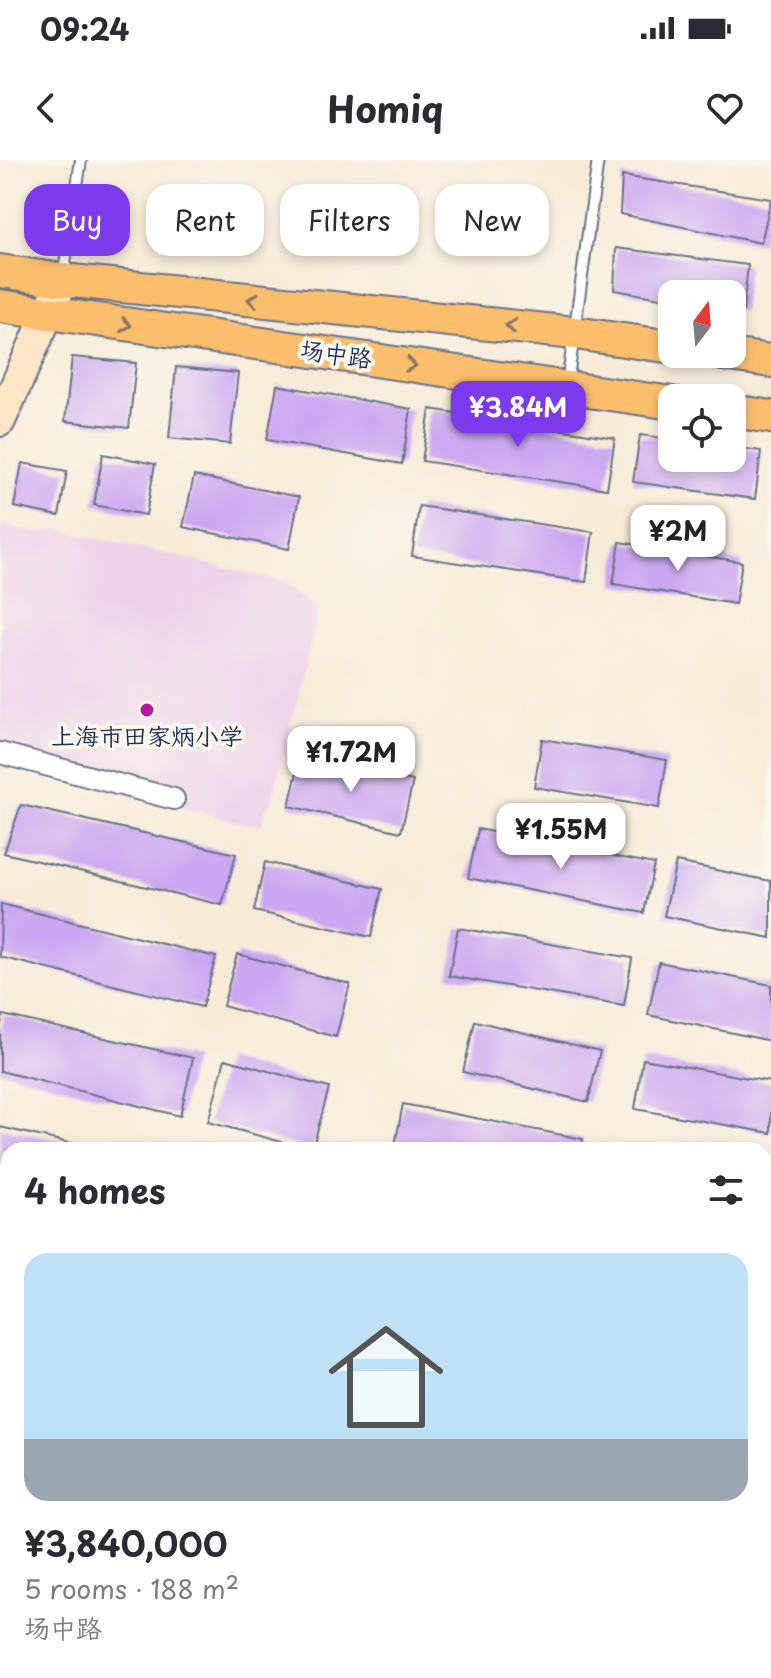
<!DOCTYPE html>
<html lang="en">
<head>
<meta charset="utf-8">
<style>
	:root { --surface:#fff; --page:#f7f7f7; --text:#2b2b33; --muted:#7c7c81; --line:#e1e1e2; --accent:#7c3aed }
	body { margin:0; font-family:"Playpen Sans","LXGW WenKai TC",sans-serif; background:var(--page); color:var(--text); height:100vh; display:flex; flex-direction:column; font-size:30px; white-space:nowrap }
	* { box-sizing:border-box; margin:0 }
	p { font-size:26px; color:var(--muted) }
	.icon { flex:none; width:44px; height:44px; fill:none; stroke:currentColor; stroke-width:2; stroke-linecap:round; stroke-linejoin:round }
	.map { position:relative; flex:1; overflow:hidden }
	.side { position:absolute; left:0px; top:982px; width:772px; height:536px; display:flex; flex-direction:column; background:var(--surface); border-radius:24px 24px 0 0; box-shadow:0 4px 12px #0003 }
	.side>* { flex:none }
	.guide { position:absolute; left:24px; top:24px; width:724px; height:72px; display:flex; gap:16px }
	.needle { width:52px; rotate:16deg }
	.tools { position:absolute; left:658px; top:120px; display:grid; gap:16px }
	.tools a { display:grid; place-items:center; width:88px; height:88px; border-radius:16px; background:var(--surface); box-shadow:0 4px 12px #0003; font-size:40px }
	.price { position:absolute; translate:-50% -68px; padding:0 18px; border-radius:16px; background:#fff; color:#222; font-size:26px; line-height:52px; filter:drop-shadow(0 2px 4px #0008) }
	.price::after { content:''; position:absolute; left:50%; top:48px; width:24px; height:18px; margin-left:-12px; background:inherit; clip-path:polygon(0 0,100% 0,50% 100%) }
	.price.active { background:var(--accent); color:#fff }
	ul { padding:0; list-style:none }
	li { display:grid; align-content:center; gap:16px; height:424px; padding:0 24px }
	li+li { border-top:2px solid var(--line) }
	li span { display:grid; place-items:center; height:248px; border-radius:24px; color:#555 }
	li>.icon { margin-inline-start:auto }
	span .icon { width:144px; height:144px; fill:#fffc; stroke-width:1 }
	li b { font-size:34px }
	h2 { display:flex; justify-content:space-between; align-items:center; height:96px; padding:0 24px; font-size:34px }
	.chip { padding:0 28px; border-radius:24px; background:var(--surface); box-shadow:0 4px 12px #0003; font-size:28px; line-height:72px }
	.chip.active { background:var(--accent); color:#fff }
	.status { display:flex; justify-content:space-between; align-items:center; height:56px; padding:0 40px; background:var(--surface); direction:ltr }
	.status svg { height:22px; fill:currentColor }
	header { display:flex; justify-content:space-between; align-items:center; height:104px; padding:0 24px; background:var(--surface); font-size:36px; font-weight:700 }
	.map>svg:first-child { display:block }
</style>
</head>
<body>
<div class="status"><b>09:24</b><svg viewBox="0 0 49 12"><path d="M0 12V9h3v3zM5 12V6h3v6zM10 12V3h3v9zM15 12V0h3v12zM26 1h20v11H26zM47 4h2v5h-2z"/></svg></div>
<header><svg class="icon" aria-label="back" viewBox="0 0 24 24"><path d="M15 5l-7 7 7 7"/></svg>Homiq<svg class="icon" aria-label="heart" viewBox="0 0 24 24"><path d="M12 20l-8-8c-3-5 5-10 8-4 3-6 11-1 8 4z"/></svg></header>
<div class="map">
<svg width="771" height="1518" viewBox="0 0 771 1518">
	<rect width="100%" height="100%" fill="#fbf7ec"/>
	<filter id="ink" filterUnits="userSpaceOnUse"><feTurbulence type="fractalNoise" baseFrequency=".0125" numOctaves="2"/><feDisplacementMap in="SourceGraphic" scale="16" xChannelSelector="R" yChannelSelector="G"/><feConvolveMatrix kernelMatrix="1 2 1 2 8 2 1 2 1" color-interpolation-filters="sRGB"/></filter>
	<filter id="wash" filterUnits="userSpaceOnUse"><feTurbulence type="fractalNoise" baseFrequency=".006" numOctaves="4" result="noise"/><feDisplacementMap in="SourceGraphic" scale="32" xChannelSelector="R" yChannelSelector="G"/><feGaussianBlur stdDeviation="1.8" result="paint"/><feColorMatrix in="noise" values="0 0 0 0 0 0 0 0 0 0 0 0 0 0 0 0 0 1.4 0 .05"/><feComposite in="paint" operator="in"/></filter>
	<g filter="url(#wash)">
		<rect width="100%" height="100%" fill="#f7ebd8"/>
		<path fill="#ecd1ea" d="M0 364 42 374 53 369 62 370 285 422 312 443 320 445 272 642 266 649 262 665 242 663 157 641 0 604Z"/>
		<g id="blocks">
			<path fill="#cba7f1" d="M622 16 771 39 761 83 620 54Z
				M616 88 748 105 743 151 732 149V134H672V140L614 130Z
				M72 197 136 203 129 268 65 261Z
				M176 207 238 213 230 284 169 278Z
				M277 225 411 249 402 304 267 280Z
				M430 249 615 278 607 329 422 301Z
				M640 275 672 279V298H732V287L761 291 755 339 633 322Z
				M103 294 155 304 146 355 94 345Z
				M22 303 67 311 59 356 14 347Z
				M194 316 299 337 289 389 183 367Z
				M419 346 593 372 586 422 412 396Z
				M620 382 742 402 735 444 613 424Z
				M542 579 667 600 659 648 534 627Z
				M301 596 413 621 401 672 289 646Z
				M21 645 236 694 222 745 4 693Z
				M478 669 654 704 644 753 468 718Z
				M265 702 382 729 371 777 254 751Z
				M676 702 771 721V778L664 756Z
				M1 744 216 797 202 847 0 797Z
				M458 768 632 798 624 846 449 816Z
				M237 794 350 824 336 877 223 846Z
				M659 802 771 825V881L648 855Z
				M3 855 193 898 180 956 0 911V869Z
				M475 861 600 891 588 942 463 912Z
				M225 899 329 928 312 990 208 962Z
				M643 899 771 922V973L635 949Z
				M403 944 583 979 581 990H394Z
				M0 967 95 989V990H8V1025L0 1023Z
				M764 1017 771 1018V1065L764 1064Z
				M0 1065 8 1067V1126L0 1124Z
				M764 1103 771 1104V1171L764 1170Z
				M764 1206 771 1208 765 1241 764 1240Z
				M764 1360 771 1361V1407L764 1405Z
				M6 1406H8V1487L0 1486V1452Z
				M764 1485 771 1486V1518H689L633 1513V1510H764Z
				M457 1510H573L572 1518H517L456 1512Z"/>
		</g>
	</g>
	<g filter="url(#ink)">
		<use href="#blocks" fill-opacity="0" stroke="#687189" stroke-width="2"/>
		<g fill="none" stroke-linecap="round" stroke-linejoin="round">
			<g stroke="#687189" stroke-width="14">
				<path id="lane" d="M63 117 81 0
					M567 225 598 0"/>
			</g>
			<g stroke="#687189" stroke-width="24">
				<path id="street" d="M0 593 174 639
					M0 1371 8 1372
					M764 1454 771 1455"/>
			</g>
			<g stroke="#687189" stroke-width="34">
				<path id="secondary" d="M0 261 63 120"/>
			</g>
			<g stroke="#687189" stroke-width="36">
				<path id="primary" d="M0 111 63 120 575 173 672 187
					M0 146 672 243
					M722 194 771 201
					M732 251 771 257"/>
			</g>
			<use href="#lane" stroke="#fff" stroke-width="10"/>
			<use href="#street" stroke="#fff" stroke-width="20"/>
			<use href="#secondary" stroke="#fde5c5" stroke-width="30"/>
			<use href="#primary" stroke="#fabe6d" stroke-width="32"/>
		</g>
		<defs><path id="oneway-chevron" d="M-2-3.5L2.5 0L-2 3.5" fill="none" stroke-width="1.6" stroke-linecap="round" stroke-linejoin="round" transform="scale(2)"/></defs>
		<g stroke="#8a7666">
			<use href="#oneway-chevron" transform="translate(253 140) rotate(-174)"/>
			<use href="#oneway-chevron" transform="translate(126 165) rotate(8)"/>
			<use href="#oneway-chevron" transform="translate(511 166) rotate(-174)"/>
			<use href="#oneway-chevron" transform="translate(411 205) rotate(8)"/>
		</g>
	</g>
	<circle fill="#b5179e" stroke="#fbf7ec" stroke-width="3" cx="147" cy="550" r="8"/>
	<g text-anchor="middle" stroke-width="8" stroke-linejoin="round" paint-order="stroke">
		<g font-size="24" fill="#1b2f5e" stroke="#fbf7ec">
			<text transform="translate(336 195) rotate(8)" y="8">场中路</text>
		</g>
		<g font-size="24" fill="#1b2f5e" stroke="#fbf7ec">
			<text x="147" y="585">上海市田家炳小学</text>
		</g>
	</g>
</svg>
<div class="tools">
<a><svg class="needle" viewBox="-14 -14 28 28"><path d="M0-13l5 13h-10z" fill="#e53935"/><path d="M0 13l5-13h-10z" fill="#7c7c81"/></svg></a>
<a><svg class="icon" aria-label="locate" viewBox="0 0 24 24"><circle cx="12" cy="12" r="6"/><path d="M12 2v4M12 18v4M2 12h4M18 12h4"/></svg></a>
</div>
<b class="price active" style="left:518px;top:289px">¥3.84M</b>
<b class="price" style="left:678px;top:413px">¥2M</b>
<b class="price" style="left:351px;top:634px">¥1.72M</b>
<b class="price" style="left:561px;top:711px">¥1.55M</b>
<div class="guide">
<a class="chip active">Buy</a>
<a class="chip">Rent</a>
<a class="chip">Filters</a>
<a class="chip">New</a>
</div>
<section class="side">
<h2>4 homes<svg class="icon" aria-label="filters" viewBox="0 0 24 24"><path d="M4 7h16M4 17h16"/><circle cx="9" cy="7" r="2"/><circle cx="15" cy="17" r="2"/></svg></h2>
<ul>
<li><span style="background:linear-gradient(#bfe0f5 75%,#9aa5b1 0)"><svg class="icon" aria-label="home" viewBox="0 0 24 24"><path d="M3 11l9-7 9 7M6 9v11h12V9"/></svg></span><div><b>¥3,840,000</b><p>5 rooms · 188 m²</p><p>场中路</p></div></li>
</ul>
</section>
</div>
</body>
</html>
